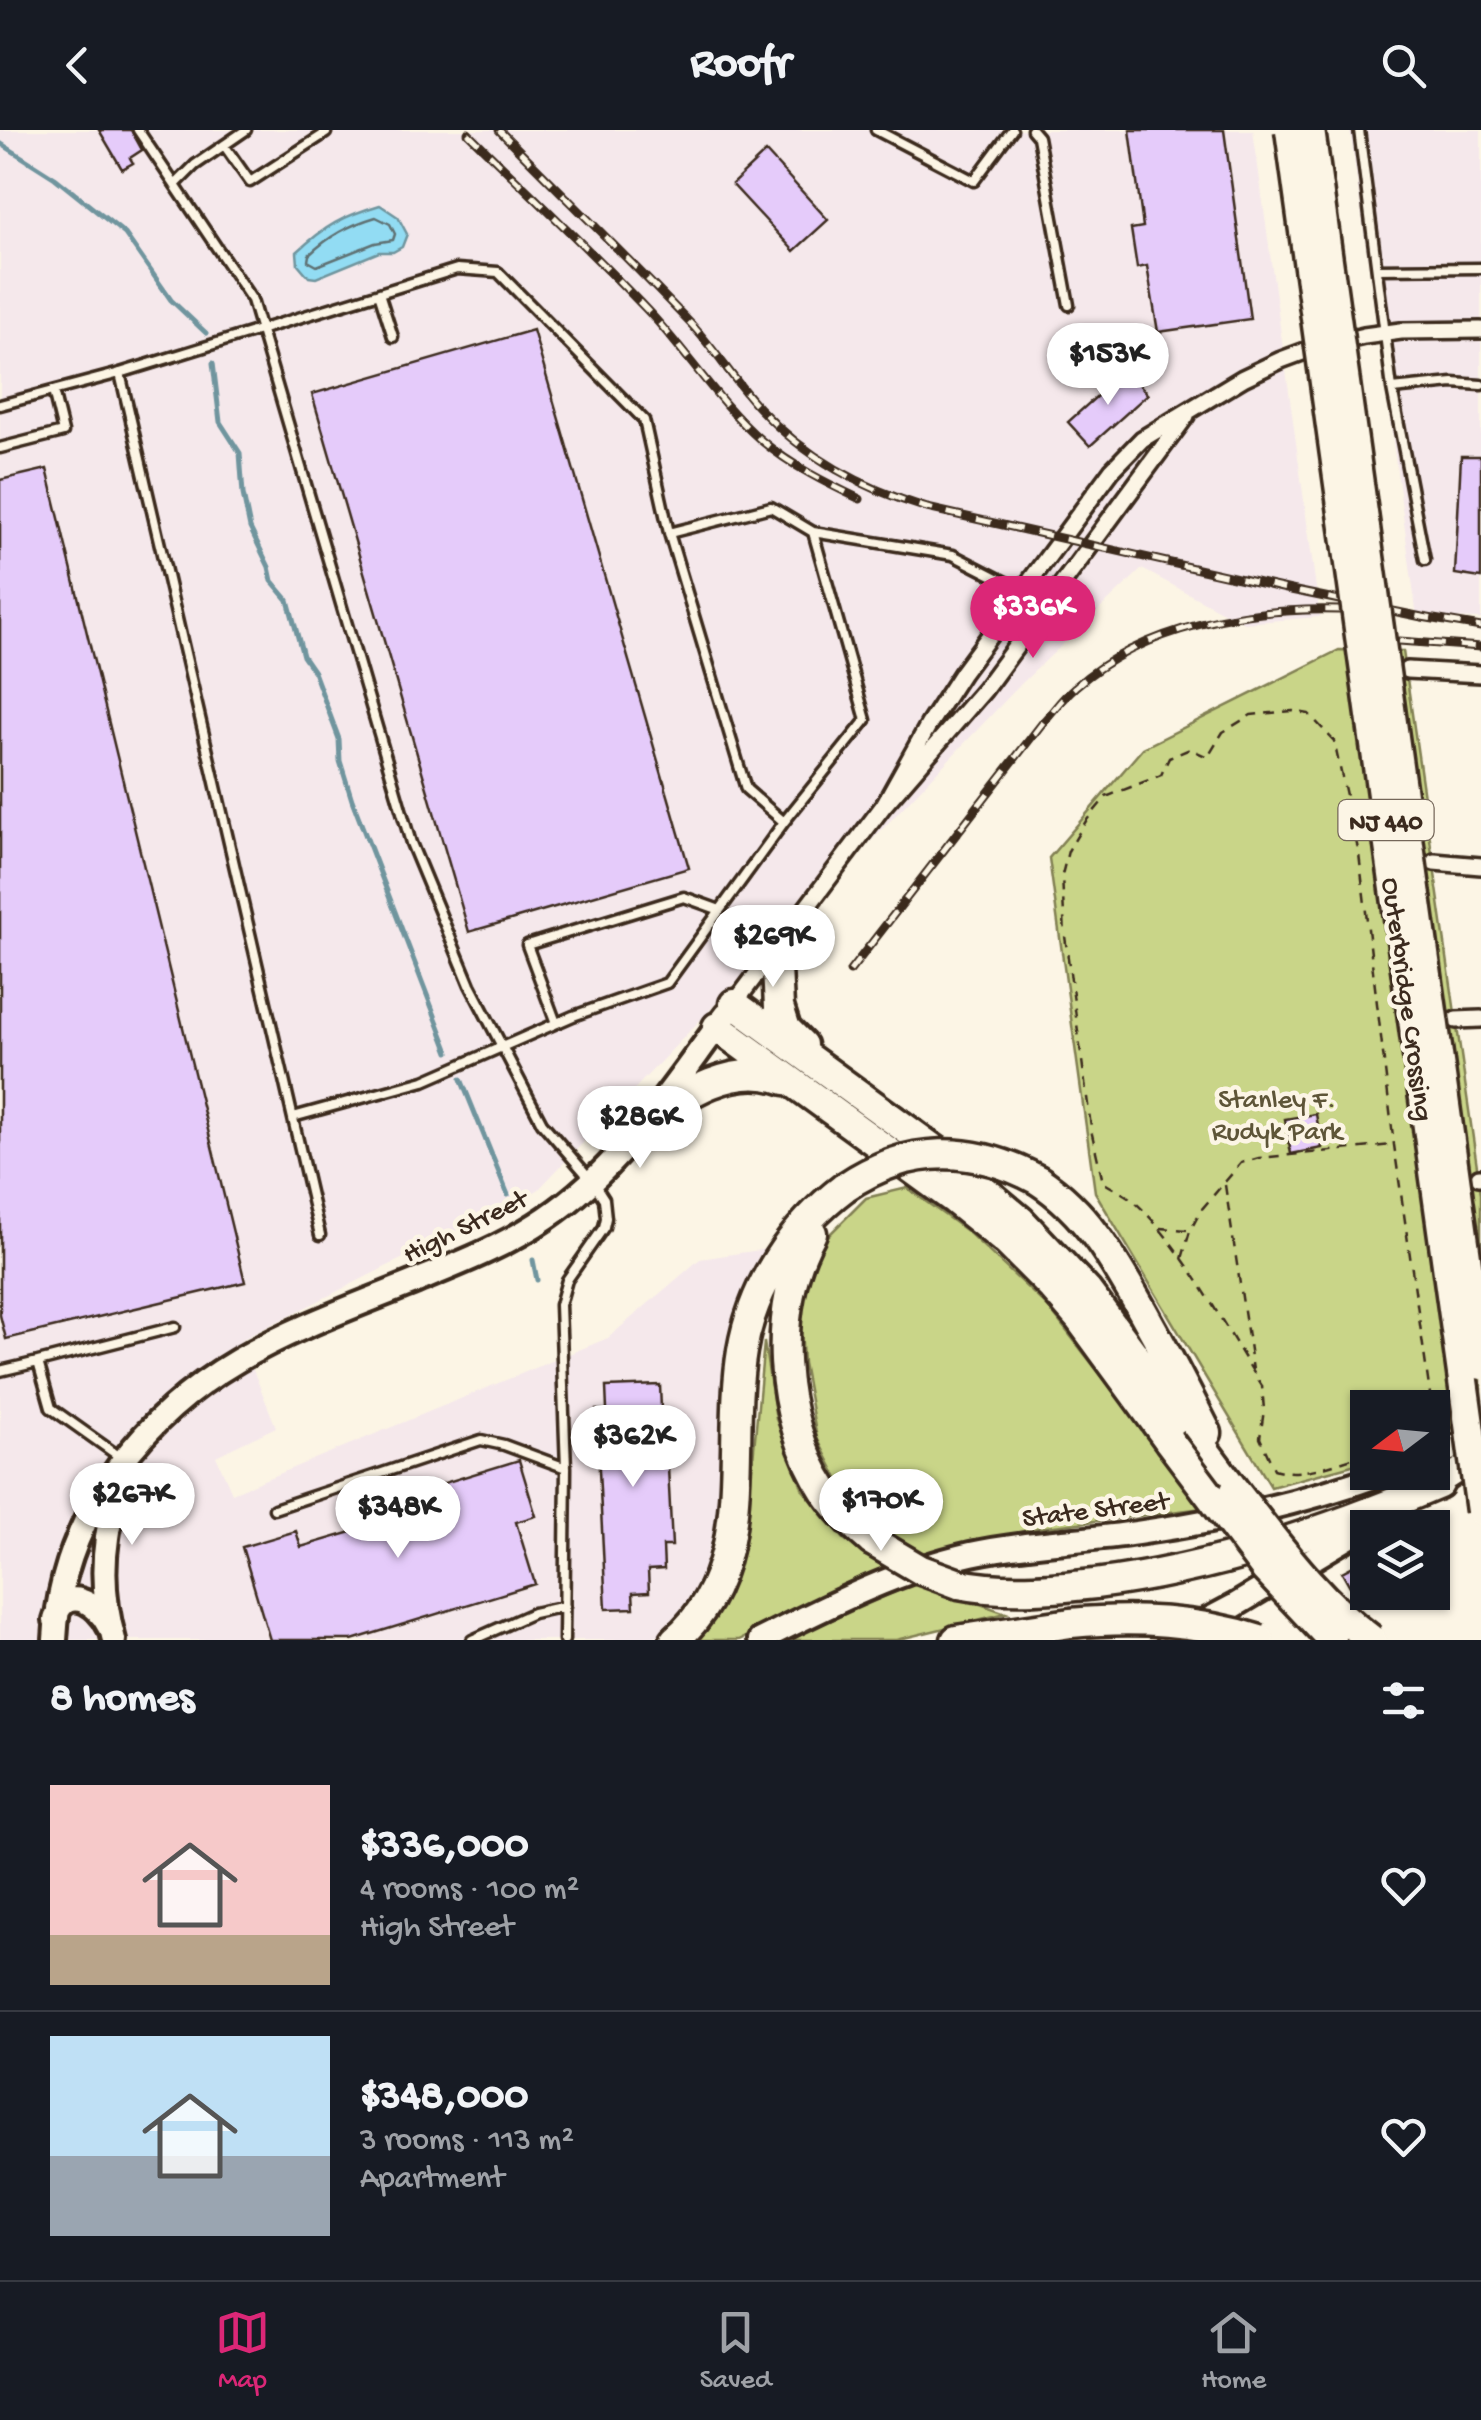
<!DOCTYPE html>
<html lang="en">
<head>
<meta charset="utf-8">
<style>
	:root { --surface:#171b24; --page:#20242c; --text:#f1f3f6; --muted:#9ea1a6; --line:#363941; --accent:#db2777 }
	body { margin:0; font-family:"Gochi Hand",sans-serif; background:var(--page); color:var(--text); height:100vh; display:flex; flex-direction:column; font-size:38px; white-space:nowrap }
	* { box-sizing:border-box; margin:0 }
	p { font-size:32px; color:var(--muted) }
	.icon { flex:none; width:55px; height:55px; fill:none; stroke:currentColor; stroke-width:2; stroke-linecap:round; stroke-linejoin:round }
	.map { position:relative; height:1510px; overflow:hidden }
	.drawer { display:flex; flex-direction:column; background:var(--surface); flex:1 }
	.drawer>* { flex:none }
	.needle { width:65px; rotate:254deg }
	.tools { position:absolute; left:1350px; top:1260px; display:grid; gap:20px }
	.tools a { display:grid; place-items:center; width:100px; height:100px; border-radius:0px; background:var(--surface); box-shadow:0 2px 8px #0004; font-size:50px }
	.price { position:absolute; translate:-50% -85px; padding:0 22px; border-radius:35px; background:#fff; color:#222; font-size:32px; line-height:65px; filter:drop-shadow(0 2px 5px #0008) }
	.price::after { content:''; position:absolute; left:50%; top:60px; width:30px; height:22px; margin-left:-15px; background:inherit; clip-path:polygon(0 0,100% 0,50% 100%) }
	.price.selected { background:var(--accent); color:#fff }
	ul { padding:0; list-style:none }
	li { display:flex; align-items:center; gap:30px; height:250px; padding:0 50px }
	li+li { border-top:2px solid var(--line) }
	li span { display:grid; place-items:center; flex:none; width:280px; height:200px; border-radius:0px; color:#555 }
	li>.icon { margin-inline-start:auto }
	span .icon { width:120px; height:120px; fill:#fffc; stroke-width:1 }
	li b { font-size:42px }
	h2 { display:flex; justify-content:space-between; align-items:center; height:120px; padding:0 50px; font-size:42px }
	header { display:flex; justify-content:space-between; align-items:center; height:130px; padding:0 50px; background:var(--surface); font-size:45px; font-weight:800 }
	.menu { display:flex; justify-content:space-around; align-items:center; height:140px; border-top:2px solid var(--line); background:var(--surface); font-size:28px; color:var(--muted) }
	.menu a { display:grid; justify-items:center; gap:5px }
	.menu .selected { color:var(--accent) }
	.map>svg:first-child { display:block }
</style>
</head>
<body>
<header><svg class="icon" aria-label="back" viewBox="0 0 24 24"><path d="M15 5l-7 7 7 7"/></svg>Roofr<svg class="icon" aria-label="search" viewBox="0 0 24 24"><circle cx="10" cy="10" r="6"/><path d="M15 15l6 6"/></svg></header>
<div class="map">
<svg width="1481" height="1510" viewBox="0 0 1481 1510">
	<rect width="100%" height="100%" fill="#fcf5e5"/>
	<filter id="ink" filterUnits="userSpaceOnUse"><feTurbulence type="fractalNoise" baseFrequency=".01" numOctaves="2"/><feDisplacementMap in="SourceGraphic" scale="20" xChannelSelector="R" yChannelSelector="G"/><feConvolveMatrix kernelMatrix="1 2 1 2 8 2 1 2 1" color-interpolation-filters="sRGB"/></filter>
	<g filter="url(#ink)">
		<path fill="#f5e8eb" d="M0 0H1253L1320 487 1244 493 1142 439 1020 555 538 1060 241 1210 276 1297 216 1326 232 1363 608 1208 700 1129 773 1118 733 1204 723 1426 663 1503 644 1510H0Z
			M1350 0H1481V489L1417 487Z"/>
		<path fill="#c9d588" stroke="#828053" stroke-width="2.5" d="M1339 520 1403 521 1481 1064V1283L1433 1307 1432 1278H1368L1367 1331 1271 1357 1095 1062 1049 728 1143 618Z
			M907 1058 968 1102 1048 1177 1204 1378 1037 1398 922 1428 884 1399 844 1360 817 1308 803 1233 800 1177 820 1114 866 1068Z
			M764 1212 776 1289 803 1360 844 1409 885 1438 739 1510H689L728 1466 748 1383Z
			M917 1452 1006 1483 896 1510H786Z"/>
		<path fill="#92dcf3" stroke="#6f959e" stroke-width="2.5" d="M380 75 398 87 407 104 402 117 393 122H379L316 148 309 147 298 134 297 122C325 96 343 86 380 75Z"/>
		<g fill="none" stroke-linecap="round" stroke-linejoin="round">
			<path stroke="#5e7173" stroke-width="2.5" d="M376 87 390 94 395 104 393 110 375 113 317 136 308 131 309 125C329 106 349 95 376 87Z"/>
			<path stroke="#6f959e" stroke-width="5" d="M0 13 55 48 125 104 171 170 206 203
				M213 233 220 292 240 323 243 364 250 398 269 437 272 451 288 470 303 526 314 542 339 609 340 631 352 670 449 922
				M461 949 508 1065
				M533 1130 537 1150"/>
		</g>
		<path fill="#e5cbfa" stroke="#3b2a1e" stroke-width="2.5" d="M99 0H131L142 20 130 28 133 33 122 39Z
			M1130 0H1224L1250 189 1158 202 1147 136 1137 138 1131 99 1143 97Z
			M766 22 828 90 794 121 732 54Z
			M533 200 689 738 469 802 312 264Z
			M1126 240 1148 264 1090 316 1068 292Z
			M1461 326H1481V448L1455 444Z
			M47 339 245 1152 6 1209 0 1185V350Z
			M1316 984 1322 1018 1291 1024 1285 989Z
			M660 1255 661 1279H665L672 1416H663L664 1439 648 1440 649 1462 633 1463 634 1478 606 1479 596 1280H607L606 1257Z
			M519 1330 536 1386 516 1392 535 1454 352 1510H270L242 1417 296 1401 301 1417 359 1400 353 1381Z
			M1368 1428V1462H1371L1374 1467 1360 1474 1342 1442Z"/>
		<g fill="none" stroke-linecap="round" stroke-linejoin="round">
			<g stroke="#3b2a1e" stroke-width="15">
				<path id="lane" d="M138 0 252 170 411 713 470 855 542 993 593 1052 604 1069 606 1088 604 1097 567 1150 560 1175 566 1338 564 1510
					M876 0 974 51 1012 0
					M1032 0 1038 7 1069 175
					M1359 0 1392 259 1425 430
					M224 15 250 52 326 3 324 0
					M175 55 195 35 246 0
					M1377 139 1481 138
					M379 163 393 207
					M120 243 320 1105
					M1392 259 1453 253 1481 255
					M0 275 120 243 457 139 498 142 644 290 669 403
					M0 318 63 302 53 261
					M813 402 866 590 784 692 746 659 669 403 771 377 813 402 953 425 1023 461 1044 479
					M556 893 527 815 684 767 720 780
					M293 987 424 951 573 886 667 853 784 692
					M38 1232 175 1197
					M0 1241 38 1232 51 1278 120 1327
					M274 1379 481 1310 504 1315 566 1338
					M472 1510 533 1483 565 1476"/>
			</g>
			<g stroke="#3b2a1e" stroke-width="22">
				<path id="street" d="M1407 540 1481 544
					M884 675 929 594 962 543 1112 340 1142 309 1243 248 1281 230 1316 217 1364 206 1401 201 1481 200
					M1434 732 1481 736
					M734 874 884 675 984 560 1186 286
					M1456 890 1481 889
					M1479 1047H1481"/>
			</g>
			<g stroke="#3b2a1e" stroke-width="30">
				<path id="secondary" d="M1432 1326 1481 1307
					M1425 1362 1481 1326
					M55 1490C64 1454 97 1471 109 1497
					M55 1510C58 1444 81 1388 119 1336 198 1228 307 1196 424 1148 466 1131 508 1114 546 1088 622 1037 671 958 726 885
					M114 1510C105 1478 102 1441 107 1408 110 1384 118 1362 122 1338
					M760 1510C828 1476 896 1441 971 1424 1025 1412 1082 1411 1137 1403 1223 1391 1306 1372 1388 1342
					M1170 1510 1234 1476 1389 1383"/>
			</g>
			<g stroke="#3b2a1e" stroke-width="35">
				<path id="highway" d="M776 818 779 877 786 899 802 915
					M734 874 946 1028 1021 1091 1087 1161 1235 1361
					M717 897 955 1070 1007 1112 1052 1157 1079 1188 1169 1311
					M645 993C685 964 734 931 785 950
					M1038 1050C1087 1082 1114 1130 1142 1180 1165 1221 1186 1261 1207 1303
					M812 1103C770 1178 778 1289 825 1361 838 1380 854 1396 872 1411
					M959 1454C1004 1463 1050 1459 1095 1454 1215 1439 1328 1401 1439 1354
					M675 1510C758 1439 726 1317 742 1221 753 1155 792 1097 845 1057
					M956 1510 1071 1493"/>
			</g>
			<path stroke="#3b2a1e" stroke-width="2.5" stroke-dasharray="10 8" stroke-linecap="butt" d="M1225 1055 1253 1240
				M1160 1098 1187 1100
				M1182 1129 1190 1101 1201 1080 1241 1033 1259 1028 1392 1015
				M1432 1283V1302
				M1368 1323C1339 1331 1303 1349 1274 1339L1260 1308 1264 1280 1262 1256C1225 1198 1185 1120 1136 1073 1127 1064 1113 1059 1103 1052L1092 1004 1065 806 1062 745 1068 721 1086 691 1106 667 1161 645 1169 628 1190 619 1208 627 1223 602 1251 585 1293 581 1309 584 1334 611 1359 724 1394 1015 1432 1278"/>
			<use href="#lane" stroke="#fcf5e5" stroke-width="8"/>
			<use href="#street" stroke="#fcf5e5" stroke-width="15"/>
			<use href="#secondary" stroke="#fcf5e5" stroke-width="22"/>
			<use href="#highway" stroke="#fcf5e5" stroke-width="28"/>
			<g stroke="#3b2a1e" stroke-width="9">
				<path id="rail" d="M499 0C563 65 629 129 692 195 716 221 735 252 759 278 806 328 862 358 927 378L1291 460 1422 487 1481 497
					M468 3C528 62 589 119 647 180 687 222 718 273 762 311 792 336 826 353 860 369
					M1399 511 1481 517
					M850 841 1044 591C1054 580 1063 567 1075 557 1145 495 1251 477 1342 480"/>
			</g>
			<use href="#rail" stroke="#fcf5e5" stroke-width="5" stroke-dasharray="15" stroke-linecap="butt"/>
			<g stroke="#3b2a1e" stroke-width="35" stroke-linecap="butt">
				<path id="highway-bridge" d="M1290 0 1481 1381
					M1310 0 1481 1235
					M845 1057C907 1015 972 1014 1038 1050
					M1169 1311 1266 1440 1332 1510
					M1235 1361C1277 1414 1317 1470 1372 1510
					M872 1411 921 1440 959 1454
					M1071 1493C1136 1487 1197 1490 1260 1510"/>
			</g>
			<use href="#highway-bridge" stroke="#fcf5e5" stroke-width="28"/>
		</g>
	</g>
	<g text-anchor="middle" stroke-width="9" stroke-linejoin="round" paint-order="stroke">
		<rect fill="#fcf5e5" stroke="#75675a" stroke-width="2.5" x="1338.5" y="670" width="95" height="40" rx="8"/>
		<g font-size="25" font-weight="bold" fill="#3b2a1e">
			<text x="1386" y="699">NJ 440</text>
		</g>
		<g font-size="28" fill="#3b2a1e" stroke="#fcf5e5">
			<text transform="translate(1410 869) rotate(82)" y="10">Outerbridge Crossing</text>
			<text transform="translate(464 1094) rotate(-26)" y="10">High Street</text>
			<text transform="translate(1095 1377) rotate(-7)" y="10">State Street</text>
		</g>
		<g font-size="28" fill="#5e5538" stroke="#fcf5e5">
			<text x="1277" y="977">Stanley F.<tspan x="1277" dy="32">Rudyk Park</tspan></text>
		</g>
	</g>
</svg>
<div class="tools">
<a><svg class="needle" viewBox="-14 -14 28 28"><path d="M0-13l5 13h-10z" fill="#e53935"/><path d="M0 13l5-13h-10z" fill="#9ea1a6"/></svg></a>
<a><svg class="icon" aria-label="layers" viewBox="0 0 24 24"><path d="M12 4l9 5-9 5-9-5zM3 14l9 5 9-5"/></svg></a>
</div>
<b class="price" style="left:1108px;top:278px">$153K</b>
<b class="price selected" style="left:1033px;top:531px">$336K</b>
<b class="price" style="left:773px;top:860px">$269K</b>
<b class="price" style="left:640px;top:1041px">$286K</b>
<b class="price" style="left:633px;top:1360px">$362K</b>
<b class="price" style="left:132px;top:1418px">$267K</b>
<b class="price" style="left:881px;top:1424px">$170K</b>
<b class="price" style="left:398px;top:1431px">$348K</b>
</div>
<section class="drawer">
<h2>8 homes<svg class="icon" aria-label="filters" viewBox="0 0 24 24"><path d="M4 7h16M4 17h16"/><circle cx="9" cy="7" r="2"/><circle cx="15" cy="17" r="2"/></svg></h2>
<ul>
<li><span style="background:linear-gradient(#f6c9c9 75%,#b9a48a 0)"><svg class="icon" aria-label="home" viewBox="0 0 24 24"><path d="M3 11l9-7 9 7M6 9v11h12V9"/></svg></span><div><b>$336,000</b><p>4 rooms · 100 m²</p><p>High Street</p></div><svg class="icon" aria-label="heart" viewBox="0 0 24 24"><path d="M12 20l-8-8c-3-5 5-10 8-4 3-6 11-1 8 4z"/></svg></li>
<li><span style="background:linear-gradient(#bfe0f5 60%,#9aa5b1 0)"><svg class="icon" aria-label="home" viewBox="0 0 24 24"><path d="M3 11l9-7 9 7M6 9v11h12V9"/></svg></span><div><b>$348,000</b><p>3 rooms · 113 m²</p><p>Apartment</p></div><svg class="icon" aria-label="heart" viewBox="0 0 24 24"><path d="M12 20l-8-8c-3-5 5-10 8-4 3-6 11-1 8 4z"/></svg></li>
</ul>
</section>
<nav class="menu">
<a class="selected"><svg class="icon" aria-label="map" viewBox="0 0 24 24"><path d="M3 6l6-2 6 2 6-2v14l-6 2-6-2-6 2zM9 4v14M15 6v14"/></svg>Map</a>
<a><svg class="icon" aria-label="saved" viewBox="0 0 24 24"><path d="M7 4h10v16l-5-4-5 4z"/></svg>Saved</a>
<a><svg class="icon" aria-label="home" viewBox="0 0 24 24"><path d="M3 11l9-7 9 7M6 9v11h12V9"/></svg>Home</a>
</nav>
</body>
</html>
